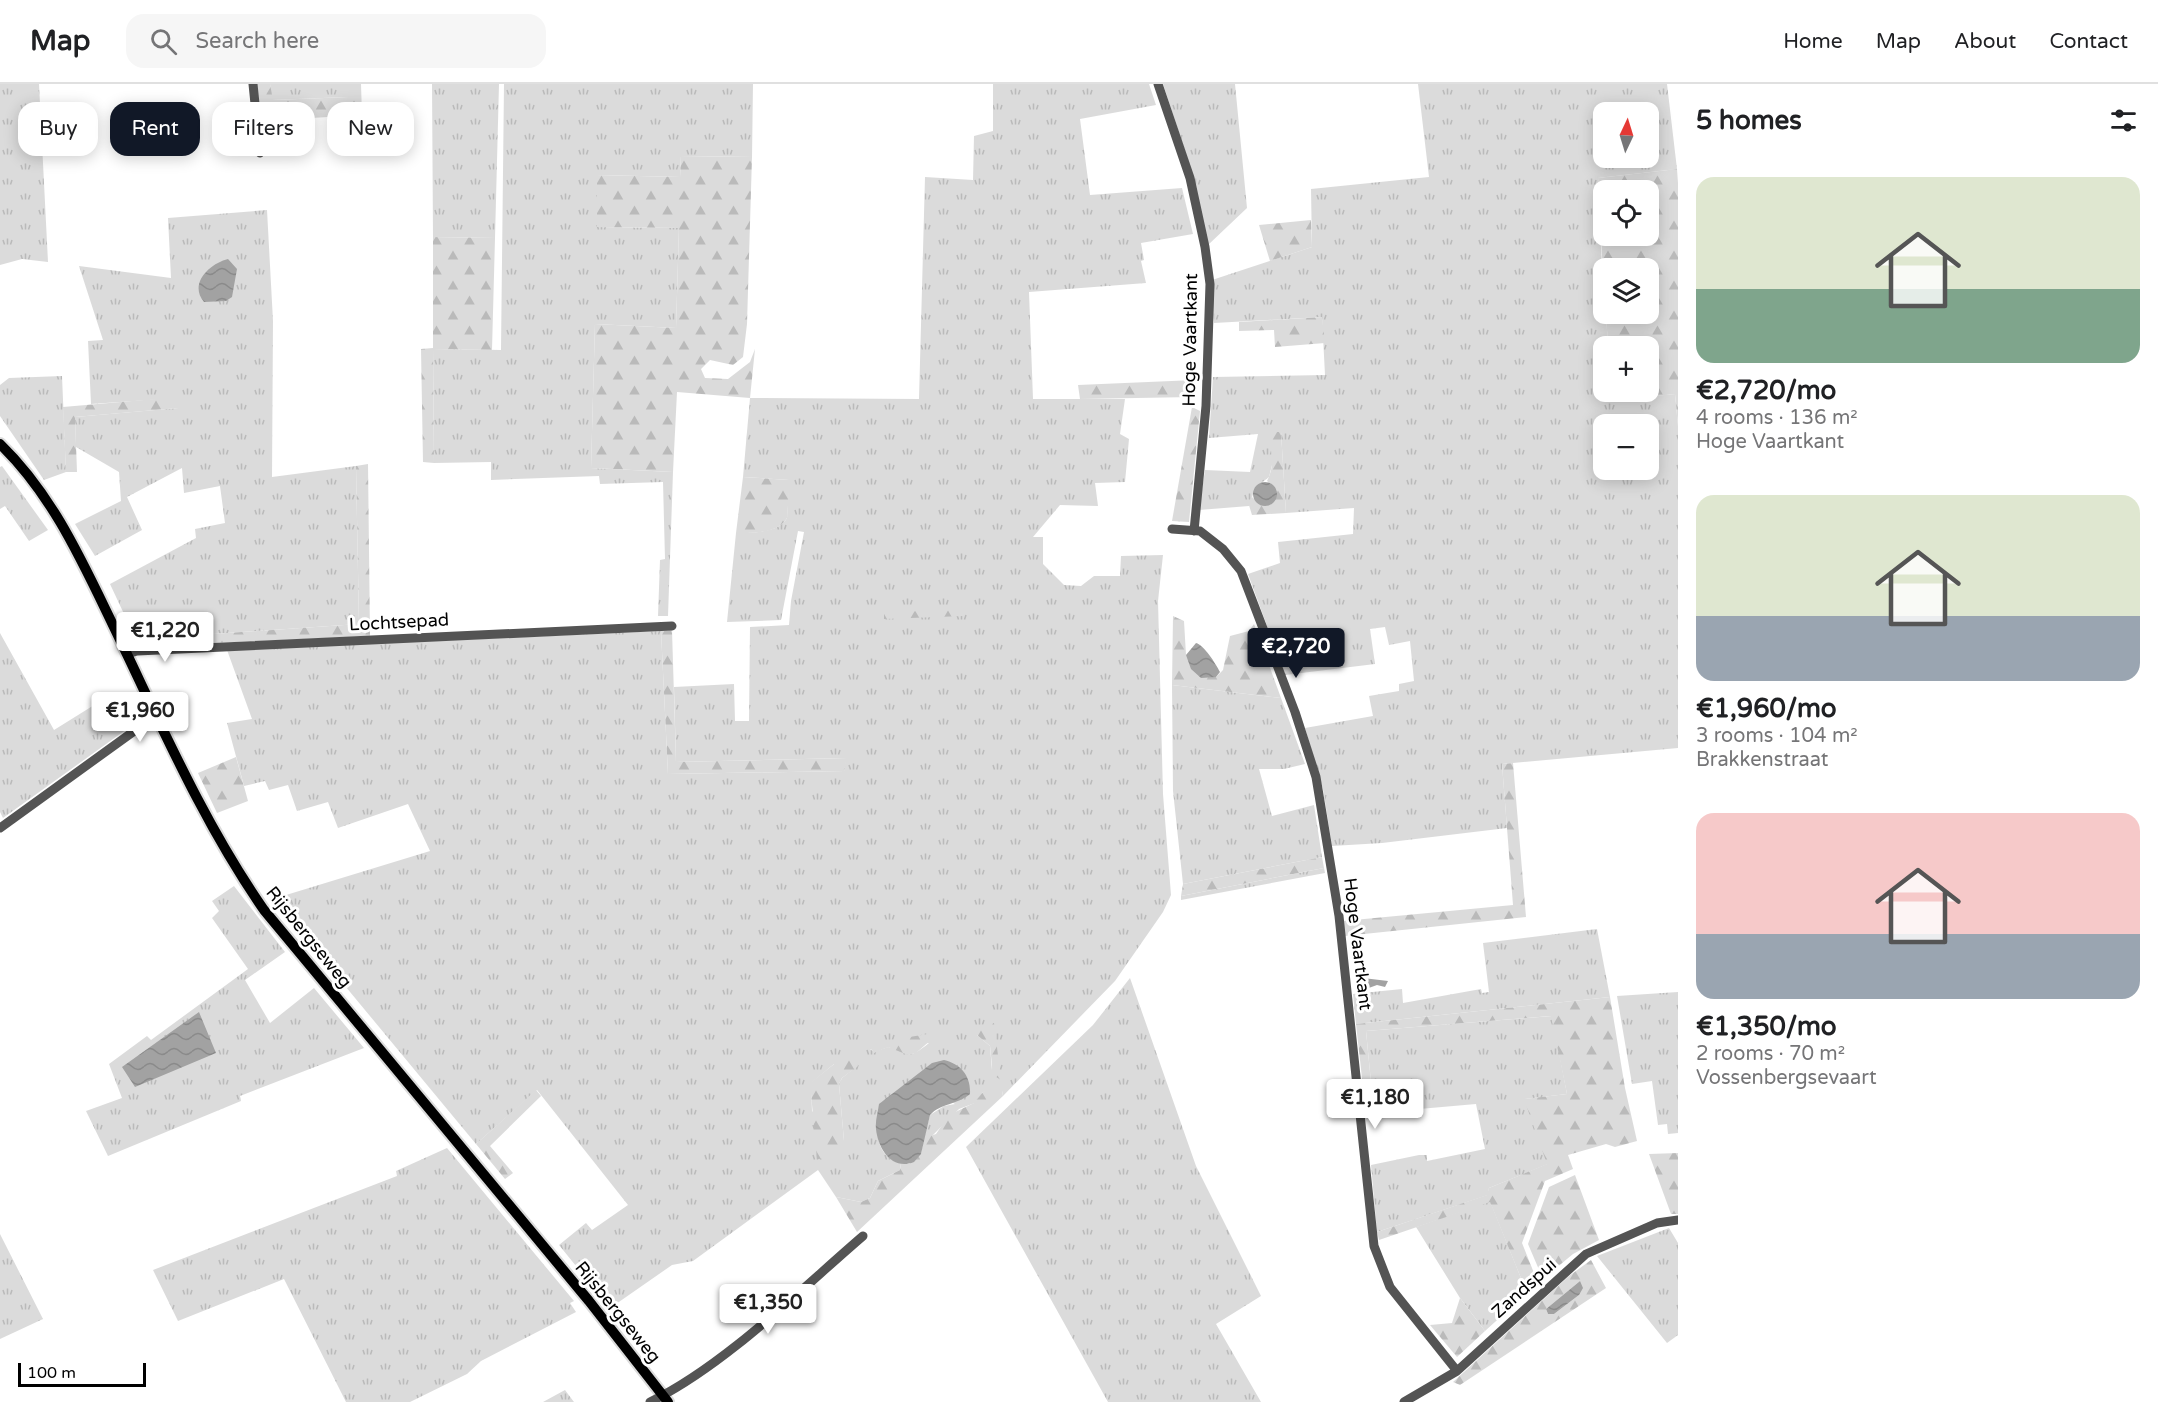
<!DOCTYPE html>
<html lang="en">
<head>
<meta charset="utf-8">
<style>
	:root { --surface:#fff; --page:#f6f6f6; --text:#202124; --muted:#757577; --line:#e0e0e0; --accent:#111827 }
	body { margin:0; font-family:"Varela Round",sans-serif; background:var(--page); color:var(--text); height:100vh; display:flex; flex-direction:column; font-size:22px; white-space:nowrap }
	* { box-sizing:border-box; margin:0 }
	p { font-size:20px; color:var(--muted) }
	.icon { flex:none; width:33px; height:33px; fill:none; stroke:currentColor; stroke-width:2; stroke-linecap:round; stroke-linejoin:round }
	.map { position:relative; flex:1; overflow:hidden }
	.sheet { display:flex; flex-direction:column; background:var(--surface); width:480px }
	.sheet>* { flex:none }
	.top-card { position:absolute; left:18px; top:18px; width:570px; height:54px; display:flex; gap:12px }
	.needle { width:39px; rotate:4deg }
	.tools { position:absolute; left:1593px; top:18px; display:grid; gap:12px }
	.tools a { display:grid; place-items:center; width:66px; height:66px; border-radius:12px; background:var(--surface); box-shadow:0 3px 15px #0003; font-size:30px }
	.scale { position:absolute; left:18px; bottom:15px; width:128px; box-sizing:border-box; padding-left:6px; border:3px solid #000; border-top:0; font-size:16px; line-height:21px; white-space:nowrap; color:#000; -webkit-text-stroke:4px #fff; paint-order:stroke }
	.price { position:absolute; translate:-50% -51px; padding:0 14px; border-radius:6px; background:#fff; color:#222; font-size:20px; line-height:39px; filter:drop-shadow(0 2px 3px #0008) }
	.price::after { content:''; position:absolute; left:50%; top:36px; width:18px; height:14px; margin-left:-9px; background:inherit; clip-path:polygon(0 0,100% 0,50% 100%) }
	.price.on { background:var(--accent); color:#fff }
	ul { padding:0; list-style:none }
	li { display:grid; align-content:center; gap:12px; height:318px; padding:0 18px }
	li span { display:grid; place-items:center; height:186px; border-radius:18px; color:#555 }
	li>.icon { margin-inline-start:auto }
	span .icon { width:108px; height:108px; fill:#fffc; stroke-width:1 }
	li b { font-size:26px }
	h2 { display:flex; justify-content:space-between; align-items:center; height:72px; padding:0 18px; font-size:26px }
	.chip { padding:0 21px; border-radius:18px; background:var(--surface); box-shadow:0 3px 15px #0003; font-size:21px; line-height:54px }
	.chip.on { background:var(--accent); color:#fff }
	header { display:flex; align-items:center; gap:36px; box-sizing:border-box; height:84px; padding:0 30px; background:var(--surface); border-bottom:2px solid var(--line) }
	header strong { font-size:28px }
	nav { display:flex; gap:33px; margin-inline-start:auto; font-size:21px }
	.search { width:420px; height:54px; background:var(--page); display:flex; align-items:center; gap:15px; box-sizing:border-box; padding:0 21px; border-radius:18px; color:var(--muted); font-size:22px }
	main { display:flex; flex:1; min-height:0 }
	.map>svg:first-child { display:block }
</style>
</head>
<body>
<header>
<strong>Map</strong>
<div class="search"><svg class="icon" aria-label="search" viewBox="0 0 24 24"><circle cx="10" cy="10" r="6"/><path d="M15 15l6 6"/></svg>Search here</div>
<nav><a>Home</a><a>Map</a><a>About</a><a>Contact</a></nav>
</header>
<main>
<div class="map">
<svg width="1678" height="1318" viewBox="0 0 1678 1318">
	<defs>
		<pattern id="grass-tufts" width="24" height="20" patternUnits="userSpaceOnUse" patternTransform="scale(1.5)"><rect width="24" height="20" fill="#dbdbdb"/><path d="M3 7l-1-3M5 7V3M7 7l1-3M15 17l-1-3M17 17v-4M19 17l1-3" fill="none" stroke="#bababa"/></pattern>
		<pattern id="forest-firs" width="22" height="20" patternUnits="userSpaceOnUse" patternTransform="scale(1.5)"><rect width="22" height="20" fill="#dbdbdb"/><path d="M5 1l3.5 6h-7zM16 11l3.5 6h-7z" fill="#bababa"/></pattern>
		<pattern id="water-waves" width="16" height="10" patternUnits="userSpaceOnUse" patternTransform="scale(1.5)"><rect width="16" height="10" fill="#a2a2a2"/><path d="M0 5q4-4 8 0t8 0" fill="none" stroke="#8a8a8a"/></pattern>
	</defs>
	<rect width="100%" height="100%" fill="#fff"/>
	<path fill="url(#grass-tufts)" fill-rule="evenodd" d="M0 0H39L48 178 22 175 0 181Z
		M270 0H349V13L272 16Z
		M432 0H499L495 154 433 153Z
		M504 0H753L752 73 681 72 680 93 597 91V143L679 144 676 244 595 240 591 384 673 388 668 532H658L660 476 665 475 663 398 600 400 599 392 491 396V378L434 379 433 265 501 266Z
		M993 0H1149L1156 21 1080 35 1090 111 1182 104 1193 150 1141 159 1144 176 1141 177 1146 199 1029 208 1033 315H1125L1120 350 1129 355 1125 398 1095 399 1098 422 1060 421 1033 453H1043V480L1064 501 1081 502 1094 492H1120L1121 472 1163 471 1158 517 1163 710 1171 811 1163 828 1115 897 1003 1012 1002 1007 983 1008 975 1019 959 1025 930 1054H924L930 1031 944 1022 955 1020 914 996 880 1020C876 1043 873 1072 901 1079L900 1086 878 1097 870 1114 861 1118 836 1113 818 1086 693 1177 672 1181 616 1220 599 1203H593L559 1161 586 1139 592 1146 628 1121 537 1006 476 1060 273 815 430 767 408 720 338 744 328 718 297 727 288 701 269 706 265 697 244 702 227 639 252 635 227 566 661 547 668 690 844 687 846 674 676 678 674 603 734 600 735 637H749L750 543 789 541 791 517 804 448 798 447 781 536 727 538 736 449C752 449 779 449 787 434L789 396 743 393 750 314 919 315 925 93 973 96 974 52 993 47ZM994 939 992 986 990 962 977 951ZM929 959C905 978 912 968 888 963L874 968 870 965ZM834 980 857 982 842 994 839 1000 844 1057 812 1027 811 999Z
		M1163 0H1235L1247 124 1208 161 1190 82Z
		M1418 0H1667L1677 85 1598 94 1604 230H1606L1608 262H1604V308H1611L1612 316 1675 310 1678 342V664L1502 680 1507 744 1382 759 1332 762 1323 705 1305 644 1373 632 1369 612 1399 607V600L1414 597 1410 557 1389 561 1385 543 1370 545 1375 580 1285 591 1248 490 1280 479 1278 458 1353 450 1354 424 1286 429 1281 348 1271 364 1274 373 1269 393 1255 404 1249 422 1199 426 1205 386 1250 388 1258 350 1209 354 1213 293 1325 291 1322 233 1214 239 1212 196 1312 163 1311 105 1429 93ZM1604 28H1648V74H1604ZM1604 340H1648V386H1604Z
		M267 126 273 237 272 393 356 382 359 540 213 550V559L139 562 110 500 196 454 195 445 225 439 220 402 184 409 182 384 127 413 142 446 95 472 75 440 121 417 119 388 76 363 75 333 178 324V314L91 320 88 257 103 256 79 182 171 194 168 134Z
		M62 292 66 388 44 396 0 332V301L9 294Z
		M2 382 48 446 29 457 5 422 0 425V383Z
		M0 549 54 646 99 618 102 621 111 617 127 645 3 734 0 728Z
		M1172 601 1281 614 1305 680 1284 685H1259L1272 732 1314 721 1322 773 1183 800 1173 707Z
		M1324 784 1325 789 1181 816V812Z
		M234 802 285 868 245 896 270 939 314 904 364 964 240 1012 241 1017 108 1072 86 1027 122 1014 109 980 147 952 151 956 248 885 212 834 219 827 212 817Z
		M1597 845 1610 913 1356 940 1353 910 1402 905 1403 919 1481 905 1482 909 1489 908 1483 859Z
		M1130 894 1196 1082 1261 1212 1216 1240 1261 1318H1108L966 1063 1093 941Z
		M1678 908V1049L1668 1050 1667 1040 1658 1041 1652 997 1632 1000 1617 912Z
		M1552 932 1567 1010 1525 1015 1548 1080 1489 1104 1488 1111 1377 1148 1371 1081 1419 1071H1427V1077L1485 1065 1476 1020 1374 1029 1366 947Z
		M447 1064 574 1217 570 1219 576 1228 481 1277 467 1290 410 1318H346L284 1195 178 1237 153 1186 397 1092 396 1087Z
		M1490 1117 1527 1209 1485 1247 1460 1214 1416 1143Z
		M1669 1144 1678 1159V1251L1667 1259 1597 1172Z
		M0 1150 43 1235 0 1255Z
		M565 1306 574 1318H543Z"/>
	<path fill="url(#forest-firs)" fill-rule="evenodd" d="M256 0H270L273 16 349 13V0H361L362 31 260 37Z
		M681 72 752 73 747 240 743 273 733 281 710 276 701 285 705 294 728 295 750 278 755 265 750 314 677 308 673 388 591 384 595 240 676 244 679 144 597 143V91L680 93Z
		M1677 85 1678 99V342L1675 310 1611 317V308H1648V262H1608L1606 230H1648V184H1604L1603 190 1598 94ZM1604 106H1648V152H1604Z
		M1311 136 1312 163 1270 177 1259 141Z
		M433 153 495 154 492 266 433 265 434 379 423 378 421 265 433 264Z
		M1322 233 1325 259 1275 263 1274 246 1239 247V238Z
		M1195 296 1193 313 1080 315 1078 301Z
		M178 313 179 324 75 333 77 388H66L63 323Z
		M1192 323 1200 327 1189 438 1172 437Z
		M1273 348H1281L1286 429 1252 431 1248 418 1252 413 1260 421 1274 403 1267 397C1278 376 1266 365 1273 348Z
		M368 380 370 552 213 559 212 550 359 540 356 382Z
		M743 393 790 396 787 434C778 450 753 449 736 449Z
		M963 526V532L884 535V528Z
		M1173 532 1184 537 1186 571 1216 593 1223 586 1230 552 1249 547 1254 540 1281 614 1172 601Z
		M672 546 676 678 847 674 844 687 668 690 661 547Z
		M236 673 248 717 217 729 198 689Z
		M1513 679 1526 833 1345 852 1343 837 1513 821 1502 680Z
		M1322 773 1324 784 1181 812 1183 800Z
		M1610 913 1625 1004 1637 1057 1615 1063 1606 1060 1568 1071 1573 1085 1545 1097 1522 1159 1538 1199 1527 1209 1490 1118 1379 1156 1377 1148 1487 1111 1489 1104 1547 1080 1524 1015 1567 1010 1551 932 1366 947 1374 1029 1366 1030 1356 940Z
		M994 939 1001 996 993 991 990 962 977 951 969 949V943Z
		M940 948 916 969 908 971 888 963 874 969 867 960Z
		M850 972 856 976 858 982 842 994 839 1000 844 1057 837 1074 817 1075 810 999 843 973Z
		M991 1004 1002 1007 1003 1012 857 1148 836 1113 861 1118 870 1114 878 1097 900 1086 901 1079 909 1080 921 1070 924 1054 936 1050 949 1031 974 1019 983 1008Z
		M536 1006 541 1012 490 1062 513 1089 505 1095 476 1060Z
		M1678 1069V1130H1671L1649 1070Z
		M1575 1091 1599 1156 1573 1170 1543 1195 1528 1160 1549 1103Z
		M1591 1176 1606 1204 1460 1301 1453 1298 1569 1192ZM1580 1197 1579 1211 1554 1230H1548L1546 1225Z
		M1460 1214 1485 1247 1457 1273 1430 1241 1452 1239Z"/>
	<path fill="url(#water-waves)" d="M228 175 237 185 232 213 226 217 204 218C188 199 211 179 228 175Z
		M1253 410a12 12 0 1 1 24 0a12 12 0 1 1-24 0Z
		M1196 559C1204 561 1216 580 1220 588L1216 593 1201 594 1191 585 1186 571Z
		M1363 894 1388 897 1385 903 1377 901 1366 905 1360 902Z
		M199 928 216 969 135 1003 122 983Z
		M944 976C961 980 971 992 970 1010 957 1021 941 1019 930 1031L921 1070 914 1078C892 1087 878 1065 876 1045 875 1037 878 1028 879 1020L932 979Z
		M1580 1197 1583 1204 1579 1211 1554 1230H1548L1546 1225Z"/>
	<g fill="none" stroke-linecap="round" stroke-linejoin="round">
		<g stroke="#dbdbdb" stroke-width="14">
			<path id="major" d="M0 360C52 410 82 477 113 541 160 638 202 737 264 826L589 1217 668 1318"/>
		</g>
		<path stroke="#545454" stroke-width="9" d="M253 0 260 69
			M1158 0 1190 94 1205 163 1210 200 1206 322 1194 447
			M1172 445 1200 447 1223 465 1241 487 1295 628 1316 693 1339 832 1374 1162 1390 1203 1457 1287
			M127 570 137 567 672 542
			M0 744 155 632
			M650 1318C724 1282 800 1206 863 1152
			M1404 1318 1457 1287 1586 1170 1657 1139 1678 1136"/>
		<use href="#major" stroke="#000" stroke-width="10"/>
	</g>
	<g text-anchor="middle" stroke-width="6" stroke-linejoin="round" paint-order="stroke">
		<g font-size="18" fill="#000" stroke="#fff">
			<text transform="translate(1190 256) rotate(-89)" y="6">Hoge Vaartkant</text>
			<text transform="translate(399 538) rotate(-3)" y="6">Lochtsepad</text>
			<text transform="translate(309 853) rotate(51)" y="6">Rijsbergseweg</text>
			<text transform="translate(1358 860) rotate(83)" y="6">Hoge Vaartkant</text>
			<text transform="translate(1524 1204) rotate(-42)" y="6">Zandspui</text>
			<text transform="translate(618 1228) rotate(51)" y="6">Rijsbergseweg</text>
		</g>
	</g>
</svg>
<div class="tools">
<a><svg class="needle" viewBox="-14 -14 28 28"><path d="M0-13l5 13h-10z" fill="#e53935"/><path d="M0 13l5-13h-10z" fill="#757577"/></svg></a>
<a><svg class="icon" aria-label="locate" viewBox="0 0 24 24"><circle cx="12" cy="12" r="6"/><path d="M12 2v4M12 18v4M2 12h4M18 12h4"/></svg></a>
<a><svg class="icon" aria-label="layers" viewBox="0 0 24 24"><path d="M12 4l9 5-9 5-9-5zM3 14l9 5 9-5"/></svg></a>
<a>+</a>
<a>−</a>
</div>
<div class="scale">100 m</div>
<b class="price" style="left:165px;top:579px">€1,220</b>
<b class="price on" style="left:1296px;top:595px">€2,720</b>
<b class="price" style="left:140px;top:659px">€1,960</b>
<b class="price" style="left:1375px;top:1046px">€1,180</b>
<b class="price" style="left:768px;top:1251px">€1,350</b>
<div class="top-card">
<a class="chip">Buy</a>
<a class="chip on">Rent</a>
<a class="chip">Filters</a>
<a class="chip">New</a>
</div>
</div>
<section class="sheet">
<h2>5 homes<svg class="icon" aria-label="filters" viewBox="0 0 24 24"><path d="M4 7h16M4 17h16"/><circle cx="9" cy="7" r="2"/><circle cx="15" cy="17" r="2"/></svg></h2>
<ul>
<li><span style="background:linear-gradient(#dfe7d0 60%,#7fa58c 0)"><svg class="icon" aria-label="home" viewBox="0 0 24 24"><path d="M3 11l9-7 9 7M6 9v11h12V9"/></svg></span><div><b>€2,720/mo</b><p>4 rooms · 136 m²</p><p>Hoge Vaartkant</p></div></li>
<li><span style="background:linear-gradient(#dfe7d0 65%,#9aa5b1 0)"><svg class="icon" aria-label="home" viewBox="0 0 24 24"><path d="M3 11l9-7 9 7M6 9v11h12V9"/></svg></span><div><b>€1,960/mo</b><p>3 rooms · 104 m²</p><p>Brakkenstraat</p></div></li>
<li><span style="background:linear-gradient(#f6c9c9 65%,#9aa5b1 0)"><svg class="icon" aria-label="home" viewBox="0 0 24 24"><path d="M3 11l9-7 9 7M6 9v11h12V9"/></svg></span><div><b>€1,350/mo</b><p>2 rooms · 70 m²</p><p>Vossenbergsevaart</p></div></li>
</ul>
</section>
</main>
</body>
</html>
